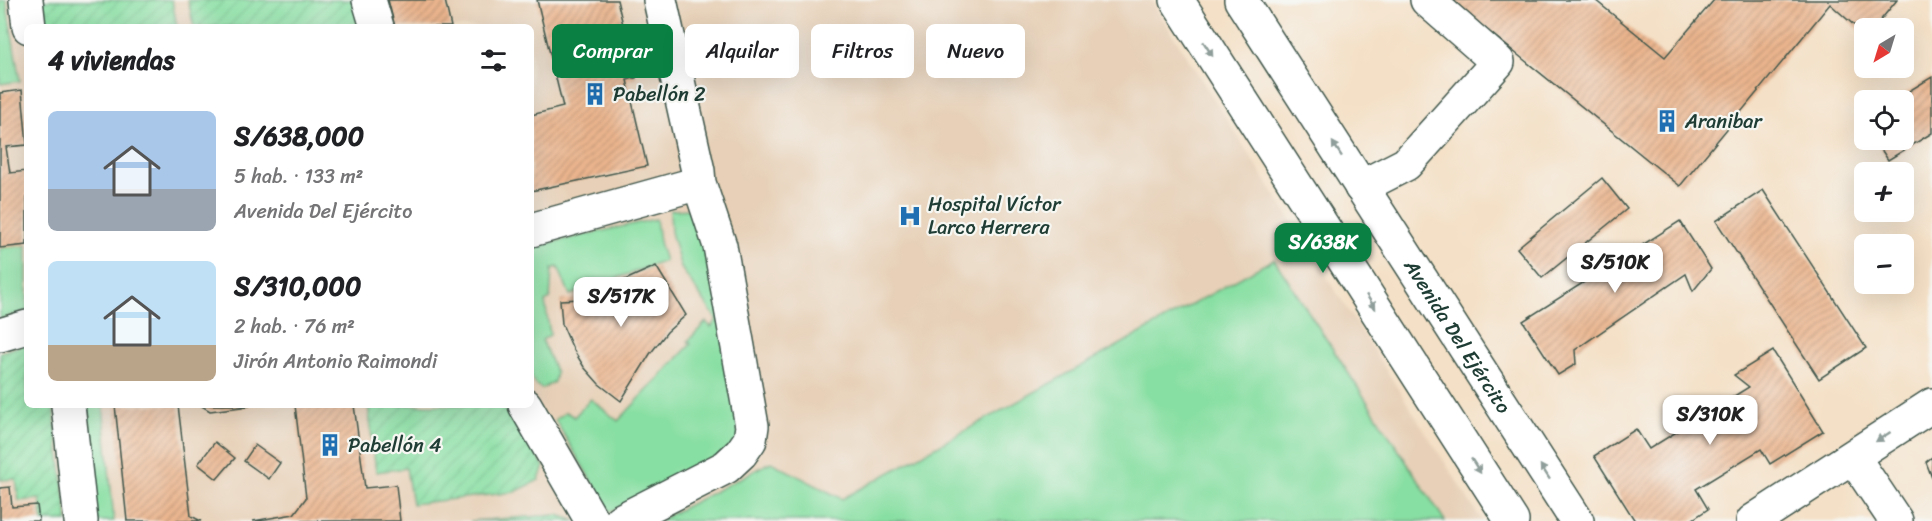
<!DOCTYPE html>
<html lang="es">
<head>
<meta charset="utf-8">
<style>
	:root { --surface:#fff; --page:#f6f6f6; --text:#202124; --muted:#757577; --accent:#0b8043 }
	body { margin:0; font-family:Sriracha,sans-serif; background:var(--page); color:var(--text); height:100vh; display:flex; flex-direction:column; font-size:22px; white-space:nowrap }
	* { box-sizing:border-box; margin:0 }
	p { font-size:20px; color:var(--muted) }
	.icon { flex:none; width:33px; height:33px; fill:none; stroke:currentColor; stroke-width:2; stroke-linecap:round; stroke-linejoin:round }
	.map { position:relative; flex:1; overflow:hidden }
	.sheet { position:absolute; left:24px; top:24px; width:510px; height:384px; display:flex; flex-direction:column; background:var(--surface); border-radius:9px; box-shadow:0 6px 24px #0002 }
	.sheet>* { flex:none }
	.hud { position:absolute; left:552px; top:24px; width:570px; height:54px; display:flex; gap:12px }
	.needle { width:39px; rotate:218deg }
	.buttons { position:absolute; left:1854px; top:18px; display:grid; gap:12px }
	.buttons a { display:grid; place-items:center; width:60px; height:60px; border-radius:9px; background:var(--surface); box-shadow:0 6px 24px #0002; font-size:30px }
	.price { position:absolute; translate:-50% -51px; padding:0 14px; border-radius:12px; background:#fff; color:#222; font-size:20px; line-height:39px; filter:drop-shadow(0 2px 3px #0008) }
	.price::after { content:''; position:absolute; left:50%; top:36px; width:18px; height:14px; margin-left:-9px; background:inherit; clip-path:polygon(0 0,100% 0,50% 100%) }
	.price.on { background:var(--accent); color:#fff }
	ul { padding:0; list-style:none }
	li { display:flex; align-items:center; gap:18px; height:150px; padding:0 24px }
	li span { display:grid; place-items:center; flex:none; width:168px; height:120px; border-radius:9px; color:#555 }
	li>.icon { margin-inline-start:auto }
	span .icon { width:72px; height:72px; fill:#fffc; stroke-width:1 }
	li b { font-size:26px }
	h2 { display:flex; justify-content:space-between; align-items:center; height:72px; padding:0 24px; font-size:26px }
	.pill { padding:0 21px; border-radius:9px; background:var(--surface); box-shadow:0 6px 24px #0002; font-size:21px; line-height:54px }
	.pill.on { background:var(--accent); color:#fff }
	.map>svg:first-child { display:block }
</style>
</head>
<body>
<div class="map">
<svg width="1932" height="521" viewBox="0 0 1932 521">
	<defs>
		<pattern id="garden-furrows" width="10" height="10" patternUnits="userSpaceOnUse" patternTransform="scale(1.5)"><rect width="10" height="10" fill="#88dfa3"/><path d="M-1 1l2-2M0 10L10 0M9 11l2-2" fill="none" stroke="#75c08d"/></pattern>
		<pattern id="building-hatch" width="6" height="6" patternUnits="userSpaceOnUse" patternTransform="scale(1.5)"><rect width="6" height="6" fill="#ebb58e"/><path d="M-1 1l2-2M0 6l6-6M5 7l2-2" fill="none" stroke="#be9475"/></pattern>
	</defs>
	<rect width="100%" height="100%" fill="#f6f6f2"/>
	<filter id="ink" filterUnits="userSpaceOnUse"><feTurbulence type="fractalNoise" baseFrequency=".0167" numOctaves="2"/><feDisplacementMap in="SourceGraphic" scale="12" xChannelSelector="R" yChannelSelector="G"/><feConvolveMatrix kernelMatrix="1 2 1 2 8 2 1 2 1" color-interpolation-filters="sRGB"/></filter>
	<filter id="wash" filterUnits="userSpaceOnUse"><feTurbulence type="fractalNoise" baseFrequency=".008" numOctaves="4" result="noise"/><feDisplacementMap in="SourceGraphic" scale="24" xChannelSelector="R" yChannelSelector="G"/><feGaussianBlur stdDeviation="1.35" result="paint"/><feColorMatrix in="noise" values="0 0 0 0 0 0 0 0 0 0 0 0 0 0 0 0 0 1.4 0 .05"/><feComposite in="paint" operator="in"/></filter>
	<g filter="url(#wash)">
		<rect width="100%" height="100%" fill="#f4e0c6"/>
		<path fill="#e7d0b7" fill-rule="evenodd" d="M0 0H1151L1482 521H0ZM27 27H531V405H27Z"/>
		<path fill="#88dfa3" stroke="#548e6c" stroke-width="1.5" d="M0 0H6L20 81 0 84Z
			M693 209 700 217 746 434 733 451 610 512 555 420 566 412 574 417 591 399 618 421 691 344 688 341 706 322 711 327 717 320 681 268 671 232 670 210Z
			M656 219 659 242 665 261 570 295 558 267 552 269 550 299 545 302 550 335 542 340 556 373 554 382 542 389 536 385 531 377V247Z
			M27 245V311L0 319V248Z
			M1274 259 1445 521H658L771 462 842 499Z
			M78 405H103L114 521H92Z"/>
		<path fill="url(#garden-furrows)" stroke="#548e6c" stroke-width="1.5" d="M42 0H172L177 27H47Z
			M188 0H357L364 27H194Z
			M27 344V405H53L68 521H43L40 499 19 501 16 479 0 480V352Z
			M368 405H503L544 466 539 480 515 492 412 504 406 468 376 472Z
			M558 515 576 521H470Z"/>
		<g id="blocks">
			<path fill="url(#building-hatch)" d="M388 0H445L451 27H395Z
				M537 0H617L636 78 627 80 647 166 531 191V115L563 107Z
				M1450 0H1595L1665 57 1714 0H1897L1874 28H1864V34L1830 4 1680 186Z
				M1932 77V133L1888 160 1875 140H1904V100H1894Z
				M22 90 27 145 6 147 10 173 27 171V245L0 248V93Z
				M1602 178 1627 209 1542 278 1517 248Z
				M1763 190 1866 348 1819 379 1716 221Z
				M1680 221 1711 269 1693 291 1686 274 1575 350 1576 364 1558 375 1523 321Z
				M656 266 686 315 667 332 650 354 621 401 599 384 584 367 573 349 562 324 560 300 583 299Z
				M1773 351 1823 431 1770 464 1761 449 1696 489 1708 509 1690 521H1635L1594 456 1636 429 1649 449 1749 387 1734 375Z
				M115 405H178L191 516 201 521H127Z
				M200 405H249V406L210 411Z
				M295 405H354L365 488 396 485 400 521H253L294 514 306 498Z
				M215 442 235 458 217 479 198 464Z
				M255 445 280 463 269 479 244 461Z
				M1932 457V478L1926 462Z
				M10 487 12 507 37 505 39 521H0V488Z"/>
		</g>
	</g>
	<g filter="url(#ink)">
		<use href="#blocks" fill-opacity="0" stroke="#3f554a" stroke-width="1.5"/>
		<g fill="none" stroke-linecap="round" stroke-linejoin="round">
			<g stroke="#3f554a" stroke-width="36">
				<path id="minor" d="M26 0 29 27
					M369 0 377 27
					M1361 187 1406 164 1498 62 1427 0
					M531 230 699 183 698 171 660 0
					M0 335 27 327
					M68 405 81 521
					M525 405 592 521
					M1853 457 1896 521
					M620 521 726 467 741 453 750 440 752 426 720 246 699 183
					M1753 521 1932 405"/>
			</g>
			<g stroke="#3f554a" stroke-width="36">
				<g id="major">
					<path d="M1177 0 1512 521"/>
					<path id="s1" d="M1241 0 1577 521"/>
				</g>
			</g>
			<use href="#minor" stroke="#fff" stroke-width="33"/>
			<use href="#major" stroke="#fff" stroke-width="33"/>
		</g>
		<defs><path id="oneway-solid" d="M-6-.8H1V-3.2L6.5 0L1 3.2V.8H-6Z" transform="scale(1.5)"/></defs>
		<g fill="#8f9e9a">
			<use href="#oneway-solid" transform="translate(1208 49) rotate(57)"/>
			<use href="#oneway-solid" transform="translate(1337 149) rotate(-123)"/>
			<use href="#oneway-solid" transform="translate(1371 302) rotate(57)"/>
			<use href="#oneway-solid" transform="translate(1883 437) rotate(147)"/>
			<use href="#oneway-solid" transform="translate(1476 466) rotate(57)"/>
			<use href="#oneway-solid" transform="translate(1545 472) rotate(-123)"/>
		</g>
	</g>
	<defs>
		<g id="building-bare" transform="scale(1.8)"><path d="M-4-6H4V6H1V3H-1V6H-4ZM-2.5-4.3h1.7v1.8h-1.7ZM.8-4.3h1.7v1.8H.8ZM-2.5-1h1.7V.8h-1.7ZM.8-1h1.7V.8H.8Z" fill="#1f6fb2" stroke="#f6f6f2" stroke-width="2.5" paint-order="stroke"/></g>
		<g id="hospital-bare" transform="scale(1.8)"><path d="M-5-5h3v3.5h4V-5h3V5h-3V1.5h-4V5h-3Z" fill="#1f6fb2" stroke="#f6f6f2" stroke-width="2.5" paint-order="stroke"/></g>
	</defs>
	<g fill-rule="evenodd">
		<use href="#building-bare" x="595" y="94"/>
		<use href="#building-bare" x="1667" y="121"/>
		<use href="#hospital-bare" x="910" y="216"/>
		<use href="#building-bare" x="330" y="445"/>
	</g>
	<g text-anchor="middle" stroke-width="4.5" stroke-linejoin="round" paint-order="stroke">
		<g font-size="20" fill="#1f3d34" stroke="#f6f6f2" text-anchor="start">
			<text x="613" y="101">Pabellón 2</text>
			<text x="1685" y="128">Aranibar</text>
			<text x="928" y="211">Hospital Víctor<tspan x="928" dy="23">Larco Herrera</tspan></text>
			<text x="348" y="452">Pabellón 4</text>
		</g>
		<g font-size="20" fill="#1f3d34" stroke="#f6f6f2">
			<text dy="7" stroke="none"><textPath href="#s1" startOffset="400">Avenida Del Ejército</textPath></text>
		</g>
	</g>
</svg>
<div class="buttons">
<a><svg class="needle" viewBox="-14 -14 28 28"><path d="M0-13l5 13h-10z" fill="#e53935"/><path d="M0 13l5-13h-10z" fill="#757577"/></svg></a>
<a><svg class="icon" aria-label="locate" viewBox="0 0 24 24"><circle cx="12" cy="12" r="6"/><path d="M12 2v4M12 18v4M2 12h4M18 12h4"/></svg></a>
<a>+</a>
<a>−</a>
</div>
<b class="price on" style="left:1323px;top:274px">S/638K</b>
<b class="price" style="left:1615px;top:294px">S/510K</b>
<b class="price" style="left:621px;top:328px">S/517K</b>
<b class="price" style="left:1710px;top:446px">S/310K</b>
<div class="hud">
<a class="pill on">Comprar</a>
<a class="pill">Alquilar</a>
<a class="pill">Filtros</a>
<a class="pill">Nuevo</a>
</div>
<section class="sheet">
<h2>4 viviendas<svg class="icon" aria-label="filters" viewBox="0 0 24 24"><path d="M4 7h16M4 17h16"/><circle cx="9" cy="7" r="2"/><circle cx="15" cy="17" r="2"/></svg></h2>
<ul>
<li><span style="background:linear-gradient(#a9c7e8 65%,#9aa5b1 0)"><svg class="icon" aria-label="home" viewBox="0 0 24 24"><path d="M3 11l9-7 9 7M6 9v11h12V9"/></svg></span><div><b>S/638,000</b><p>5 hab. · 133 m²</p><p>Avenida Del Ejército</p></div></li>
<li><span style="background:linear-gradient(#bfe0f5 70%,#b9a48a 0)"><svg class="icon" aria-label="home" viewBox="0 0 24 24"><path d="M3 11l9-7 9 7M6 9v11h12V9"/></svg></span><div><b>S/310,000</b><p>2 hab. · 76 m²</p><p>Jirón Antonio Raimondi</p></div></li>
</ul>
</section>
</div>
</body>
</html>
